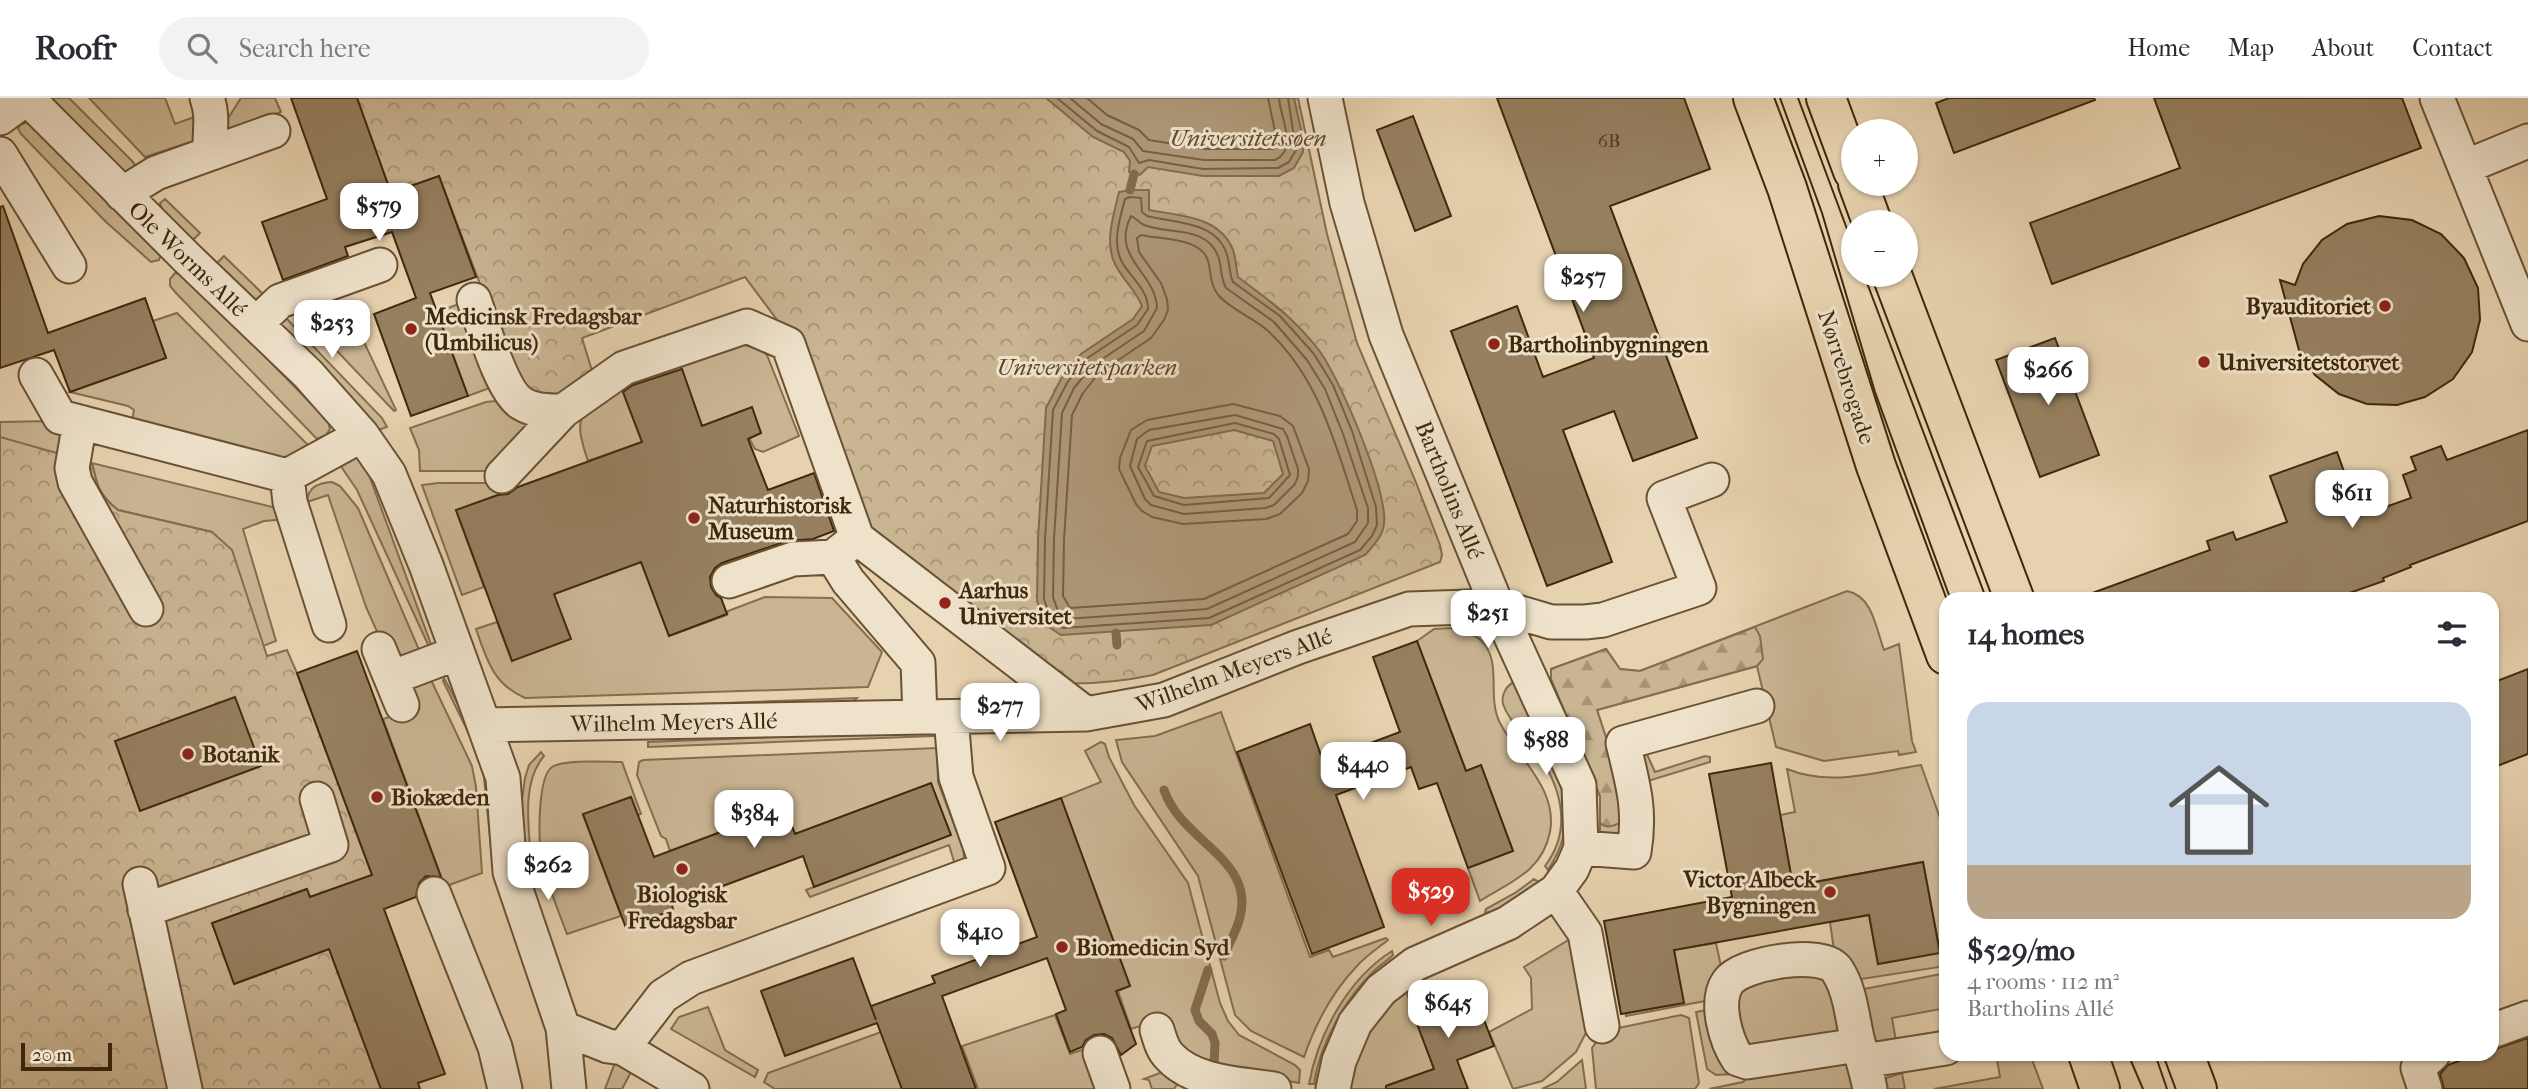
<!DOCTYPE html>
<html lang="en">
<head>
<meta charset="utf-8">
<style>
	:root { --surface:#fff; --page:#f2f2f3; --text:#2b2b33; --muted:#7c7c81; --line:#e1e1e2; --accent:#d93025 }
	body { margin:0; font-family:"IM FELL French Canon",serif; background:var(--page); color:var(--text); height:100vh; display:flex; flex-direction:column; font-size:26px; white-space:nowrap }
	* { box-sizing:border-box; margin:0 }
	p { font-size:23px; color:var(--muted) }
	.icon { flex:none; width:38px; height:38px; fill:none; stroke:currentColor; stroke-width:2; stroke-linecap:round; stroke-linejoin:round }
	.map { position:relative; flex:1; overflow:hidden }
	.side { position:absolute; left:1939px; top:494px; width:560px; height:469px; display:flex; flex-direction:column; background:var(--surface); border-radius:21px; box-shadow:0 2px 5px #0004 }
	.side>* { flex:none }
	.buttons { position:absolute; left:1841px; top:21px; display:grid; gap:14px }
	.buttons a { display:grid; place-items:center; width:77px; height:77px; border-radius:50%; background:var(--surface); box-shadow:0 2px 5px #0004; font-size:35px }
	.scale { position:absolute; left:21px; bottom:18px; width:91px; box-sizing:border-box; padding-left:7px; border:4px solid #3f280a; border-top:0; font-size:19px; line-height:24px; white-space:nowrap; color:#3f280a; -webkit-text-stroke:5px #efe2cb; paint-order:stroke }
	.price { position:absolute; translate:-50% -60px; padding:0 16px; border-radius:14px; background:#fff; color:#222; font-size:23px; line-height:46px; filter:drop-shadow(0 2px 4px #0008) }
	.price::after { content:''; position:absolute; left:50%; top:42px; width:21px; height:16px; margin-left:-10px; background:inherit; clip-path:polygon(0 0,100% 0,50% 100%) }
	.price.current { background:var(--accent); color:#fff }
	ul { padding:0; list-style:none }
	li { display:grid; align-content:center; gap:14px; height:371px; padding:0 28px }
	li span { display:grid; place-items:center; height:217px; border-radius:21px; color:#555 }
	li>.icon { margin-inline-start:auto }
	span .icon { width:126px; height:126px; fill:#fffc; stroke-width:1 }
	li b { font-size:30px }
	h2 { display:flex; justify-content:space-between; align-items:center; height:84px; padding:0 28px; font-size:30px }
	header { display:flex; align-items:center; gap:42px; box-sizing:border-box; height:98px; padding:0 35px; background:var(--surface); border-bottom:2px solid var(--line) }
	header strong { font-size:33px }
	nav { display:flex; gap:38px; margin-inline-start:auto; font-size:24px }
	.search { width:490px; height:63px; background:var(--page); display:flex; align-items:center; gap:18px; box-sizing:border-box; padding:0 24px; border-radius:38px; color:var(--muted); font-size:26px }
	.map>svg:first-child { display:block }
</style>
</head>
<body>
<header>
<strong>Roofr</strong>
<div class="search"><svg class="icon" aria-label="search" viewBox="0 0 24 24"><circle cx="10" cy="10" r="6"/><path d="M15 15l6 6"/></svg>Search here</div>
<nav><a>Home</a><a>Map</a><a>About</a><a>Contact</a></nav>
</header>
<div class="map">
<svg width="2528" height="991" viewBox="0 0 2528 991">
	<defs>
		<pattern id="forest-firs" width="22" height="20" patternUnits="userSpaceOnUse" patternTransform="scale(1.75)"><rect width="22" height="20" fill="#cab593"/><path d="M5 1l3.5 6h-7zM16 11l3.5 6h-7z" fill="#a59376"/></pattern>
		<pattern id="park-crowns" width="20" height="18" patternUnits="userSpaceOnUse" patternTransform="scale(1.75)"><rect width="20" height="18" fill="#cab593"/><path d="M2 6a3 3 0 1 1 6 0M12 15a3 3 0 1 1 6 0" fill="none" stroke="#a59376"/></pattern>
	</defs>
	<rect width="100%" height="100%" fill="#e7d2af"/>
	<filter id="stains"><feTurbulence type="fractalNoise" baseFrequency=".00286" numOctaves="4"/><feColorMatrix values="0 0 0 0 .2 0 0 0 0 .09 0 0 0 0 .02 0 0 0 .5 -.17"/></filter>
	<radialGradient id="worn" r=".72"><stop offset=".6" stop-color="#630" stop-opacity="0"/><stop offset="1" stop-color="#630" stop-opacity=".3"/></radialGradient>
	<path fill="#cab593" stroke="#846e4e" stroke-width="2" d="M52 0H69L133 64 139 73 137 76 121 72Z
		M89 0H165L175 26 194 19 197 42 145 59Z
		M241 0H275L281 14 218 36Z
		M30 23 162 153 159 162 151 164 105 123 21 36 18 31 20 27Z
		M165 101 200 135 191 144 163 115 160 105Z
		M224 158 265 198 260 208 214 168Z
		M175 175 186 178 328 323 330 331 326 337 317 341 176 195 170 188V181Z
		M464 204 495 288 468 298 437 214Z
		M177 215 309 348 288 361 278 360 132 323 134 312 128 308 70 294 166 260 153 223Z
		M355 218 363 242 396 312 394 313 317 232Z
		M285 219 382 320 387 329 378 332 275 223Z
		M738 246 759 250 767 257 799 338 763 354 755 351 749 340 761 335 751 310 702 328 681 269 685 263Z
		M622 291 642 344 588 363C571 313 581 316 622 291Z
		M496 303 534 325 493 373H420L419 352 410 330 486 304Z
		M51 323 64 344 68 410 212 434 118 412C99 397 97 388 92 365L285 412 287 421 264 423 243 431 276 543 211 568 0 377V324Z
		M358 358 369 377 432 549 430 551 357 392 336 361Z
		M332 384 340 388 358 410 423 561 415 565 387 556 366 509 328 397 307 404C308 388 319 385 332 384Z
		M438 385H511L514 391 456 412 484 489 462 497 422 387Z
		M641 464 669 538 727 517 728 513 765 499 832 500 882 554 868 589 525 600C493 586 487 562 476 531L497 524 512 563 554 496Z
		M1847 493C1873 498 1876 531 1884 552L1899 546 1912 643 1916 654 1899 657 1898 653 1824 663 1776 649 1757 568 1597 612 1622 688V737L1600 736V698L1551 581V571L1606 551 1620 571 1640 573Z
		M1452 530C1465 533 1477 536 1485 547 1501 569 1487 599 1500 625 1518 660 1558 691 1550 734 1542 774 1510 784 1480 803L1468 770 1513 753 1481 668 1466 673 1417 543 1434 531Z
		M444 580 468 625 485 666 493 769 483 670 477 652 443 583Z
		M431 582 472 668 476 689 482 775 430 794 442 781 383 621 403 614 412 590Z
		M1514 584C1524 606 1534 627 1544 649 1566 696 1579 724 1548 772L1545 768C1576 727 1558 682 1531 645 1522 632 1508 622 1503 606 1501 597 1506 588 1514 584Z
		M857 600 850 606 565 611Z
		M1221 614 1310 859 1329 852 1333 859 1386 840 1388 842C1378 850 1366 858 1357 868 1333 893 1315 927 1304 959L1251 933 1235 917 1198 778 1122 664 1116 642 1155 638Z
		M924 633 934 638 648 649V644Z
		M1101 644 1105 646 1109 659 1134 707 1188 785 1220 905 1228 923 1239 937 1295 967 1300 972 1299 985 1205 967 1185 955 1161 921 1131 931 1118 893 1130 888 1061 700 1101 684 1085 653Z
		M937 650 938 684 963 750C965 760 964 763 956 770L949 747 810 799 806 792 950 737 931 686 795 736 784 710 670 753 666 741 661 738 637 677 639 664 643 662Z
		M541 654 544 658C521 685 529 729 531 762L528 763 524 762 521 709 525 680 529 667Z
		M1646 654 1655 674 1705 658 1710 659V664L1648 683 1641 655Z
		M622 664 641 716 638 717 630 699 583 717 621 818 567 836C558 812 548 788 542 764 538 748 537 679 552 669 565 661 605 664 622 664Z
		M1921 667 1946 737V868L1855 882 1834 852 1830 824 1869 817 1878 866 1940 854 1923 764 1793 788 1780 717 1795 714 1787 671C1831 689 1875 674 1921 667Z
		M1534 781 1539 784C1525 797 1504 812 1485 815L1486 811 1515 795Z
		M1575 838 1593 921 1576 954 1542 983 1513 991 1489 934 1532 911 1531 880 1524 869Z
		M1716 845 1722 873 1710 902 1626 918V915L1683 905 1674 852Z
		M1392 853 1393 857C1388 862 1382 866 1376 871 1346 899 1320 945 1314 986H1309C1318 936 1348 881 1392 853Z
		M1828 873 1840 934 1745 950 1734 890 1740 883Z
		M1946 875V910L1892 920 1896 943 1876 946 1870 941 1859 892Z
		M1405 890 1434 971 1388 987 1389 991H1347L1362 944Z
		M708 909 725 952 758 972 755 979 671 931 679 919Z
		M1712 911 1733 976 1716 977 1707 971 1696 914Z
		M1055 917 1070 956 1088 950 1099 991H978L962 948Z
		M1681 917 1689 920 1699 985 1695 991H1596L1592 950 1604 933Z
		M881 934 902 991H775L764 984 768 975Z
		M1996 956H2030L2043 991H1934L2000 979Z
		M1844 957 1859 991H1709L1743 984 1752 975Z
		M616 962 632 972 622 991H605Z
		M1582 962 1586 991H1542L1557 984Z
		M1165 973 1183 978 1174 991H1152L1149 982 1144 981Z
		M1902 975 1905 991H1881L1886 980Z"/>
	<path fill="url(#forest-firs)" stroke="#846e4e" stroke-width="2" d="M1755 529 1760 538 1763 561 1757 568 1597 612 1622 688 1625 722C1616 727 1608 732 1600 725V698L1551 581V571L1606 551 1620 571 1640 573Z"/>
	<path fill="url(#park-crowns)" stroke="#846e4e" stroke-width="2" d="M357 0H1298L1327 136 1357 245 1415 382 1440 447 1442 457 1440 464 1153 577C1119 584 1088 587 1054 585L862 430 792 242 745 179 582 240 594 279 568 295 541 299 518 286 439 78 391 95Z
		M0 339 92 365C97 388 99 397 118 412L212 434 232 452 267 558 287 552 297 575 372 777 310 799 306 791 212 825 235 886 329 851 381 991H0Z"/>
	<path fill="#ae9877" stroke="#826b4b" stroke-width="2" fill-rule="evenodd" d="M1046 0H1294L1303 40V54L1294 70 1279 78H1203L1148 69 1140 77 1129 74 1130 63 1124 54 1093 39Z
		M1130 92H1149V112C1180 118 1220 118 1233 152 1236 160 1236 171 1238 179 1270 203 1293 219 1318 251 1339 278 1388 393 1384 426 1383 438 1373 448 1365 457L1211 527 1061 537 1046 527 1037 503 1038 441 1046 310 1061 281 1081 256 1133 221 1142 208C1136 192 1122 181 1115 166 1104 144 1114 116 1119 94ZM1234 332 1273 343 1283 376 1264 395 1184 400 1159 394 1145 368 1152 348Z"/>
	<g fill="none" stroke-linecap="round" stroke-linejoin="round">
		<path stroke="#766040" stroke-width="2" d="M1057 0 1097 33 1129 49 1139 65 1149 62 1203 71 1278 70 1289 64 1296 52 1288 0
			M1070 0 1101 26 1133 41 1143 53 1204 62H1275C1299 51 1280 20 1279 0
			M1087 0 1107 17 1139 32 1149 42 1205 51H1273L1277 48V43L1268 0
			M1130 99 1141 100 1142 114 1147 118C1175 125 1217 123 1227 157 1230 166 1229 175 1233 184L1280 218 1314 256 1333 287 1352 333 1376 409 1377 427 1372 438 1360 452 1209 520 1063 530 1051 522 1044 501 1045 441 1053 312 1067 285 1086 261 1137 227 1148 211C1148 190 1129 179 1121 162 1112 144 1120 120 1125 101Z
			M1131 118C1136 120 1138 124 1144 127 1169 137 1206 127 1218 158 1222 168 1220 180 1226 190L1274 224 1307 262 1325 291 1343 336 1368 410V425L1355 444 1207 511 1066 521 1059 516 1053 499 1054 441 1062 315 1074 290 1092 268 1144 233 1157 210C1156 174 1110 160 1131 118Z
			M1141 137C1163 142 1205 139 1209 167 1211 178 1211 189 1219 198 1232 212 1252 219 1267 232 1319 279 1336 348 1357 412V423L1348 436 1204 501 1070 510 1063 498 1064 442 1072 317 1083 295 1099 275 1151 240 1164 222 1168 212 1167 201 1161 185 1139 154 1137 140Z
			M1233 306 1280 318 1293 328 1309 371 1308 383 1302 395 1280 416 1266 421 1183 426 1152 419 1142 413 1136 406 1119 371 1120 360 1131 332 1147 322Z
			M1235 317 1283 331 1287 338 1298 371V378L1295 386 1274 407 1265 410 1184 416 1151 407 1145 401 1130 368 1137 341 1149 332Z
			M1235 325 1274 336 1279 341 1290 377 1269 400 1184 407 1154 398 1138 369 1147 343Z"/>
		<path stroke="#826b4b" stroke-width="9" d="M1130 92 1134 76
			M1116 535 1117 547
			M1164 692C1182 745 1258 761 1239 823 1235 835 1229 846 1224 858
			M1208 872 1195 912 1199 923 1212 936 1215 945 1214 967"/>
	</g>
	<path fill="#968060" stroke="#3f280a" stroke-width="2" d="M291 0H357L391 95 439 78 476 179 430 195 468 298 411 318 374 216 416 200 392 134 345 149 348 158 283 182 262 124 327 101Z
		M1497 0H1684L1710 71 1610 108 1697 340 1633 363 1614 313 1563 332 1612 464 1547 488 1451 233 1517 208 1543 279 1594 260Z
		M1949 0H2094L2095 2 1954 55 1936 5Z
		M2154 0H2402L2421 50 2052 186 2030 125 2180 70Z
		M1413 18 1451 118 1415 133 1377 32Z
		M3 108 48 235 145 200 166 260 70 294 54 252 0 270V109Z
		M2379 118 2412 122 2441 136 2464 160 2478 190 2480 222 2472 254 2453 281 2425 299 2397 307 2367 306 2339 296 2315 277 2299 252 2280 182 2295 187 2303 166 2322 142 2347 126Z
		M2055 240 2099 357 2040 379 1996 262Z
		M682 271 702 328 752 309 761 335 748 341 768 392 814 375 834 433 813 441 787 443 722 465 715 470 710 479 711 489 716 497 721 500 727 516 669 538 641 464 554 496 571 541 512 563 456 412 498 397 508 396 518 389 642 344 623 294 633 287Z
		M2528 332V423L2410 467 2411 469 2383 480 2384 483 2335 500H2085L2084 498 2210 452 2207 443 2233 434 2236 442 2287 424 2270 378 2337 354 2360 418 2411 400 2403 377 2416 372 2411 359 2441 348 2447 362Z
		M1417 543 1466 673 1481 667 1513 753 1468 770 1437 685 1419 691 1411 669 1336 697 1384 829 1312 856 1237 654 1310 626 1323 663 1400 634 1373 559Z
		M357 553 441 779 426 778 419 785 416 799 384 811 445 976 418 985 420 991H381L329 851 234 886 212 825 307 791 310 799 372 777 297 575Z
		M2528 571V656L2492 670V585Z
		M235 599 261 668 140 713 115 643Z
		M1771 665 1793 788 1923 764 1940 855 1878 866 1869 817 1674 852 1684 905 1621 916 1604 823 1732 799 1709 676Z
		M931 685 951 737 814 789 803 758 672 807 673 812 626 830 583 716 631 699 654 759 785 710 795 736Z
		M1061 700 1130 888 1116 893 1136 946 1121 957 1112 940 1104 936 1094 937 1086 942 1082 949 1070 954 1056 916 1066 912 1047 860 942 898 976 991H902L877 925 785 958 761 893 853 860 876 922 871 908 935 885 932 878 1037 839 995 724Z
		M1471 888 1494 948 1457 962 1468 991H1386V988L1434 971 1411 910Z
		M2528 940V991H2444L2440 976 2448 967 2478 956H2492V952Z"/>
	<g fill="none" stroke-linecap="round" stroke-linejoin="round">
		<g stroke="#695233" stroke-width="37">
			<path id="minor" d="M207 0C214 18 209 36 210 55
				M1325 0 1347 105 1386 237 1497 508 1579 687 1581 750 1572 771 1556 793 1508 825 1415 866 1381 892 1355 925 1339 963 1333 991
				M2437 0 2528 226
				M0 20 27 0 186 159 308 276 362 337 389 376 426 467 503 680 510 774 563 930 569 991
				M0 56 69 168
				M2465 69 2528 43
				M122 96 156 75 273 33
				M474 202C483 227 501 292 521 305 533 313 549 313 563 313
				M256 226 280 203 380 167
				M36 277 60 319 287 378 362 337
				M80 324 72 370 75 384 146 511
				M287 378 290 404 329 527
				M502 378 563 313 624 270 747 228 788 246 857 440
				M729 483 793 461 833 459
				M379 551 402 607
				M391 580 457 555
				M920 619 918 565 848 483 833 459 857 440 1086 616
				M484 627 1086 616 1164 602 1298 549 1409 511 1497 508 1551 524H1585L1603 522 1699 490 1664 400 1712 382
				M1581 750 1634 754C1641 712 1633 686 1623 645L1757 608
				M140 786 185 991
				M1556 793 1585 835 1602 928
				M434 796 495 949 505 991
				M145 812 331 747 317 701
				M563 930 608 948 623 950 692 991
				M1157 932C1160 941 1162 951 1169 958 1193 985 1241 986 1274 991
				M2492 933 2528 920
				M1858 947 1747 964 1738 961C1726 943 1714 904 1728 884 1741 865 1823 851 1837 872 1851 893 1852 921 1858 944 1862 960 1867 975 1870 991
				M623 950 663 898 691 880 988 770 956 679 951 619
				M1100 955 1113 991
				M1864 963 1946 950
				M2425 991 2418 970 2433 956"/>
		</g>
		<g stroke="#3f280a" stroke-width="42">
			<path id="major" d="M1753 0 1787 90 1876 368 1946 557
				M1826 0 1853 73
				M1858 86 1872 124
				M1892 177 2014 500
				M2088 956 2100 991
				M2184 956 2197 991"/>
		</g>
		<use href="#minor" stroke="#efe2cb" stroke-width="33"/>
		<use href="#major" stroke="#e7d2af" stroke-width="38"/>
		<path stroke="#3f280a" stroke-width="2" d="M1780 0 1822 115 1875 294 1950 500
			M1798 0 1853 147
			M1864 177 1986 500
			M2128 956 2143 991
			M2155 956 2167 991"/>
	</g>
	<g fill="#8f2418" stroke="#efe2cb" stroke-width="2.5">
		<circle cx="2385" cy="208" r="7"/>
		<circle cx="411" cy="231" r="7"/>
		<circle cx="1494" cy="246" r="7"/>
		<circle cx="2204" cy="264" r="7"/>
		<circle cx="694" cy="420" r="7"/>
		<circle cx="945" cy="505" r="7"/>
		<circle cx="188" cy="656" r="7"/>
		<circle cx="377" cy="699" r="7"/>
		<circle cx="682" cy="771" r="7"/>
		<circle cx="1830" cy="794" r="7"/>
		<circle cx="1062" cy="849" r="7"/>
	</g>
	<g text-anchor="middle" stroke-width="6" stroke-linejoin="round" paint-order="stroke">
		<g font-size="19" fill="#553e20">
			<text x="1609" y="49">6B</text>
		</g>
		<g font-size="23" fill="#3f280a" stroke="#efe2cb">
			<text transform="translate(188 161) rotate(44)" y="8">Ole Worms Allé</text>
			<text transform="translate(1847 279) rotate(72)" y="8">Nørrebrogade</text>
			<text transform="translate(1450 392) rotate(68)" y="8">Bartholins Allé</text>
			<text transform="translate(1234 572) rotate(-20)" y="8">Wilhelm Meyers Allé</text>
			<text transform="translate(674 624) rotate(-1)" y="8">Wilhelm Meyers Allé</text>
		</g>
		<g font-size="23" font-weight="bold" fill="#3f280a" stroke="#efe2cb" text-anchor="start">
			<text x="2371" y="216" text-anchor="end">Byauditoriet</text>
			<text x="425" y="226">Medicinsk Fredagsbar<tspan x="425" dy="26">(Umbilicus)</tspan></text>
			<text x="1508" y="254">Bartholinbygningen</text>
			<text x="2218" y="272">Universitetstorvet</text>
			<text x="708" y="415">Naturhistorisk<tspan x="708" dy="26">Museum</tspan></text>
			<text x="959" y="500">Aarhus<tspan x="959" dy="26">Universitet</tspan></text>
			<text x="202" y="664">Botanik</text>
			<text x="391" y="707">Biokæden</text>
			<text x="1816" y="789" text-anchor="end">Victor Albeck<tspan x="1816" dy="26">Bygningen</tspan></text>
			<text x="682" y="804" text-anchor="middle">Biologisk<tspan x="682" dy="26">Fredagsbar</tspan></text>
			<text x="1076" y="857">Biomedicin Syd</text>
		</g>
		<g font-size="23" font-style="italic" fill="#5b4425" stroke="#efe2cb">
			<text x="1087" y="277">Universitetsparken</text>
		</g>
		<g font-size="24" font-style="italic" fill="#604a2b" stroke="#efe2cb">
			<text x="1248" y="48">Universitetssøen</text>
		</g>
	</g>
	<rect width="100%" height="100%" filter="url(#stains)"/>
	<rect width="100%" height="100%" fill="url(#worn)"/>
</svg>
<div class="buttons">
<a>+</a>
<a>−</a>
</div>
<div class="scale">20 m</div>
<b class="price" style="left:379px;top:145px">$579</b>
<b class="price" style="left:1583px;top:216px">$257</b>
<b class="price" style="left:332px;top:262px">$253</b>
<b class="price" style="left:2048px;top:309px">$266</b>
<b class="price" style="left:2352px;top:432px">$611</b>
<b class="price" style="left:1488px;top:552px">$251</b>
<b class="price" style="left:1000px;top:645px">$277</b>
<b class="price" style="left:1546px;top:679px">$588</b>
<b class="price" style="left:1363px;top:704px">$440</b>
<b class="price" style="left:754px;top:752px">$384</b>
<b class="price" style="left:548px;top:804px">$262</b>
<b class="price current" style="left:1431px;top:830px">$529</b>
<b class="price" style="left:980px;top:871px">$410</b>
<b class="price" style="left:1448px;top:942px">$645</b>
<section class="side">
<h2>14 homes<svg class="icon" aria-label="filters" viewBox="0 0 24 24"><path d="M4 7h16M4 17h16"/><circle cx="9" cy="7" r="2"/><circle cx="15" cy="17" r="2"/></svg></h2>
<ul>
<li><span style="background:linear-gradient(#c9d6e8 75%,#b9a48a 0)"><svg class="icon" aria-label="home" viewBox="0 0 24 24"><path d="M3 11l9-7 9 7M6 9v11h12V9"/></svg></span><div><b>$529/mo</b><p>4 rooms · 112 m²</p><p>Bartholins Allé</p></div></li>
</ul>
</section>
</div>
</body>
</html>
